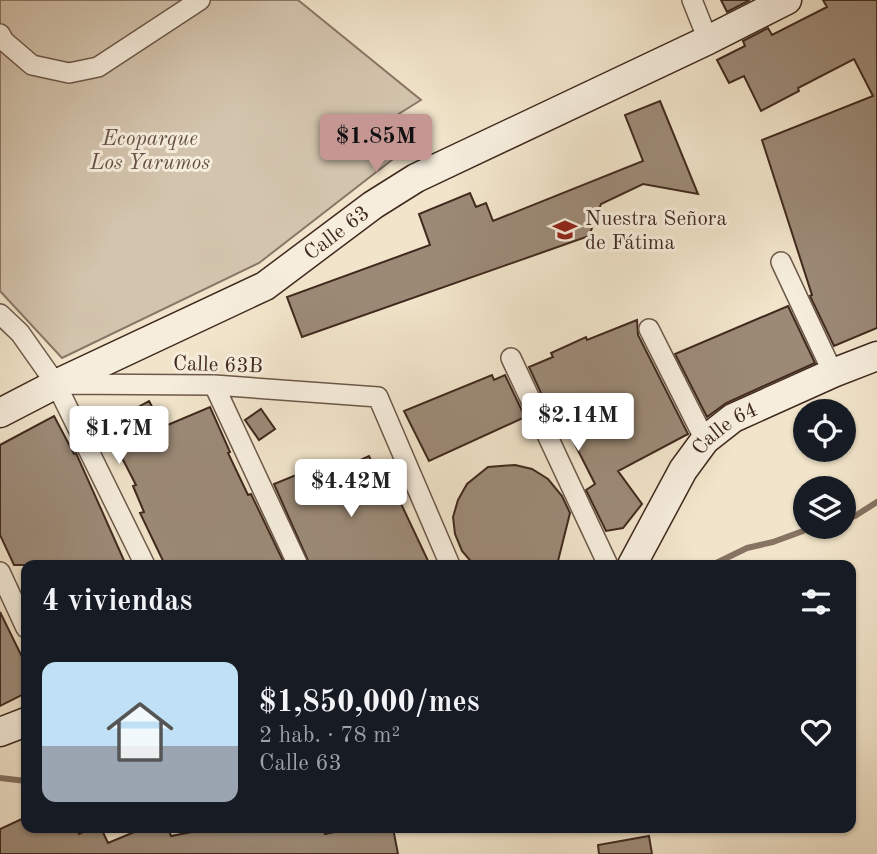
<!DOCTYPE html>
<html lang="es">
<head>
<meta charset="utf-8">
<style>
	:root { --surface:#171b24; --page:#242831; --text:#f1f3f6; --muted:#9ea1a6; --accent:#c59692 }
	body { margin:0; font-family:"Old Standard TT",serif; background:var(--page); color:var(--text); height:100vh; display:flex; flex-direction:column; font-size:26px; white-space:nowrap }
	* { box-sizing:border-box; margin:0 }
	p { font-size:23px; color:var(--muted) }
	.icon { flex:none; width:38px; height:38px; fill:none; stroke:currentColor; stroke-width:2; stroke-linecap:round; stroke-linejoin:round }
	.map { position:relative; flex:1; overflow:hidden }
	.details { position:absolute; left:21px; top:560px; width:835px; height:273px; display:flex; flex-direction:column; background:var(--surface); border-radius:14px; box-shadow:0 2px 5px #0004 }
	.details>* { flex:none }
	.controls { position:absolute; left:793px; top:399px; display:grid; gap:14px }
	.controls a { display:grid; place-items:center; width:63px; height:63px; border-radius:50%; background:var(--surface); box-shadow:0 2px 5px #0004; font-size:35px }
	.price { position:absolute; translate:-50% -60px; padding:0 16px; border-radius:7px; background:#fff; color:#222; font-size:23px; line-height:46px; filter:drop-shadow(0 2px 4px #0008) }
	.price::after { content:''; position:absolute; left:50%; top:42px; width:21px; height:16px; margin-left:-10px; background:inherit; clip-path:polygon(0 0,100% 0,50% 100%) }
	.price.selected { background:var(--accent); color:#111 }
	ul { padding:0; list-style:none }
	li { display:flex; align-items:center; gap:21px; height:175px; padding:0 21px }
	li span { display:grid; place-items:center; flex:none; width:196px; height:140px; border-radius:14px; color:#555 }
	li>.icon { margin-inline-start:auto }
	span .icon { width:84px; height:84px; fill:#fffc; stroke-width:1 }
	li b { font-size:30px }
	h2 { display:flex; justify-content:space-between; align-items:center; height:84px; padding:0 21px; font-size:30px }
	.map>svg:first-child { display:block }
</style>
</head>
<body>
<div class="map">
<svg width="877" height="854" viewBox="0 0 877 854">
	<rect width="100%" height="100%" fill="#f1e4ca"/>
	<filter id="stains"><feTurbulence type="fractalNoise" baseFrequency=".00286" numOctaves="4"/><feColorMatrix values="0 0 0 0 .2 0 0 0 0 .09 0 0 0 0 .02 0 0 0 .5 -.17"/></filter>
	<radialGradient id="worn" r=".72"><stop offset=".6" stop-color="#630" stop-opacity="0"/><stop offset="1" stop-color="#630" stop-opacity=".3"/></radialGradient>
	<path fill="#d3c4ad" stroke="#8a7666" stroke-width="2" d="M0 0H298L421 100 381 125 397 156 259 263 62 358 0 291Z"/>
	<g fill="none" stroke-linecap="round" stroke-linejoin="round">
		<path stroke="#867362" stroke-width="6" d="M844 518 855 516 877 502
			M712 565 747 548 773 542 814 527
			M0 778 26 781"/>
	</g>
	<path fill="#9c8a77" stroke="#40291e" stroke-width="2" d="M721 0H750L727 12Z
		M823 0H877V328L834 346 810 296 812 295 762 140 873 96 854 59 798 88 799 91 761 111 744 76 729 83 717 60 745 46 743 41 768 28 772 35 827 7Z
		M660 101 698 194 643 184 601 204 589 236 302 337 287 297 430 245 419 214 470 193 476 207 486 203 493 221 643 161 625 115Z
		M788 306 815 363 726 403 707 417 675 354Z
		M637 320 638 335 688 434 618 471 642 504 623 528 606 531 586 490 595 484 557 409 564 403 561 399 547 406 529 367 553 357 551 353 586 337 587 340Z
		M492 375 494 380 505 375 525 417 429 461 404 411Z
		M149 401 163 427 210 407 230 452 228 453 248 495 251 494 285 565H165L140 513 144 512 133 486 136 485 103 421 129 408 131 411Z
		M261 409 275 429 259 440 245 420Z
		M54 416 74 454 76 453 126 565H14L0 535V445Z
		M369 456 379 477 387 474 430 565H310L274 484 301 473 306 485Z
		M515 465 532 469 548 479 562 496 570 513 557 565H474L462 551 455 534 453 517 458 500 467 484 488 467Z
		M0 612 26 665V693L0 706Z
		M26 817V828H76L79 834 92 828H101L108 843 144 828H168L171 836 212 828H323L325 834 354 828H393L398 854H0V829Z
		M649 836 652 854H599L598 845Z"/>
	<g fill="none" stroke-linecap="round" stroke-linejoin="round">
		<g stroke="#6c5849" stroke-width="22">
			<path id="street" d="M692 0 708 40
				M0 34 4 41 32 65 69 73 98 67 200 0
				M781 262 833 373
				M0 314 20 333 56 384 145 565
				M649 329 705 440
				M511 358 608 565
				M64 384 214 385 378 397 450 565
				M214 385 298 565
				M0 572 26 628"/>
		</g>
		<g stroke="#40291e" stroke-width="31">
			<g id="secondary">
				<path id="s1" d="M0 413 56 384 265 286 373 205 416 178 708 40 787 0"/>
				<path id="s2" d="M632 565 683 470 705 440 733 418 833 373 877 356"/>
				<path d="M0 732 26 722"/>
			</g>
		</g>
		<use href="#street" stroke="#f6eddd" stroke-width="19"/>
		<use href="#secondary" stroke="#f6eddd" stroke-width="28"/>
	</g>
	<defs>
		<g id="school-bare" transform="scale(1.89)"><path d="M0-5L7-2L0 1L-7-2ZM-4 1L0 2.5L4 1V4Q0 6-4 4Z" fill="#8f2418" stroke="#f6eddd" stroke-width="2.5" paint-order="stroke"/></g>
	</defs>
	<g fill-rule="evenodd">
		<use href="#school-bare" x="565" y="230"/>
	</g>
	<g text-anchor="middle" stroke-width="6" stroke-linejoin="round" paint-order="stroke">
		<g font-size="21" font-style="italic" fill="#655042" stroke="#f6eddd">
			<text x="150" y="145">Ecoparque<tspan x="150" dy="24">Los Yarumos</tspan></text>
		</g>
		<g font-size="21" fill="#40291e" stroke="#f6eddd" text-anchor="start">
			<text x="585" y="225">Nuestra Señora<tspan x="585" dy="24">de Fátima</tspan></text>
		</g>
		<g font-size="21" fill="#40291e" stroke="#f6eddd">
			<text dy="7" stroke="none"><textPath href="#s1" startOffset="383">Calle 63</textPath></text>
			<text transform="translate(218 364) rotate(2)" y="7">Calle 63B</text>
			<text dy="7" stroke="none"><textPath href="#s2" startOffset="168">Calle 64</textPath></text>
		</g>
	</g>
	<rect width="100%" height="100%" filter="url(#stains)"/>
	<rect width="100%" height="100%" fill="url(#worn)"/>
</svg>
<div class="controls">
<a><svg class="icon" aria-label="locate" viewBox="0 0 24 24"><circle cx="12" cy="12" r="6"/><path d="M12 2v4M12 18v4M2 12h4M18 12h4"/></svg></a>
<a><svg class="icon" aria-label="layers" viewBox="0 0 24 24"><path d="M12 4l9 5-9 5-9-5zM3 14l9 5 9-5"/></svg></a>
</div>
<b class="price selected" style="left:376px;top:174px">$1.85M</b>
<b class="price" style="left:578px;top:453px">$2.14M</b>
<b class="price" style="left:119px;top:466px">$1.7M</b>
<b class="price" style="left:351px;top:519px">$4.42M</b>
<section class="details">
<h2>4 viviendas<svg class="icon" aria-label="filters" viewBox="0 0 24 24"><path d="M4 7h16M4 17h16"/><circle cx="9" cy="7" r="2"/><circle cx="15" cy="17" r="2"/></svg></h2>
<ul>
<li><span style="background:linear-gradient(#bfe0f5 60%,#9aa5b1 0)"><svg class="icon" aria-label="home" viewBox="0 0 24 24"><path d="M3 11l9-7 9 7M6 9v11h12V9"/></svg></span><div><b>$1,850,000/mes</b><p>2 hab. · 78 m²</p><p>Calle 63</p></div><svg class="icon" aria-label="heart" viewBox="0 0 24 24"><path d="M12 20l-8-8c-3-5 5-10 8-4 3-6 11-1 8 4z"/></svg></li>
</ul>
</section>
</div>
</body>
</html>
